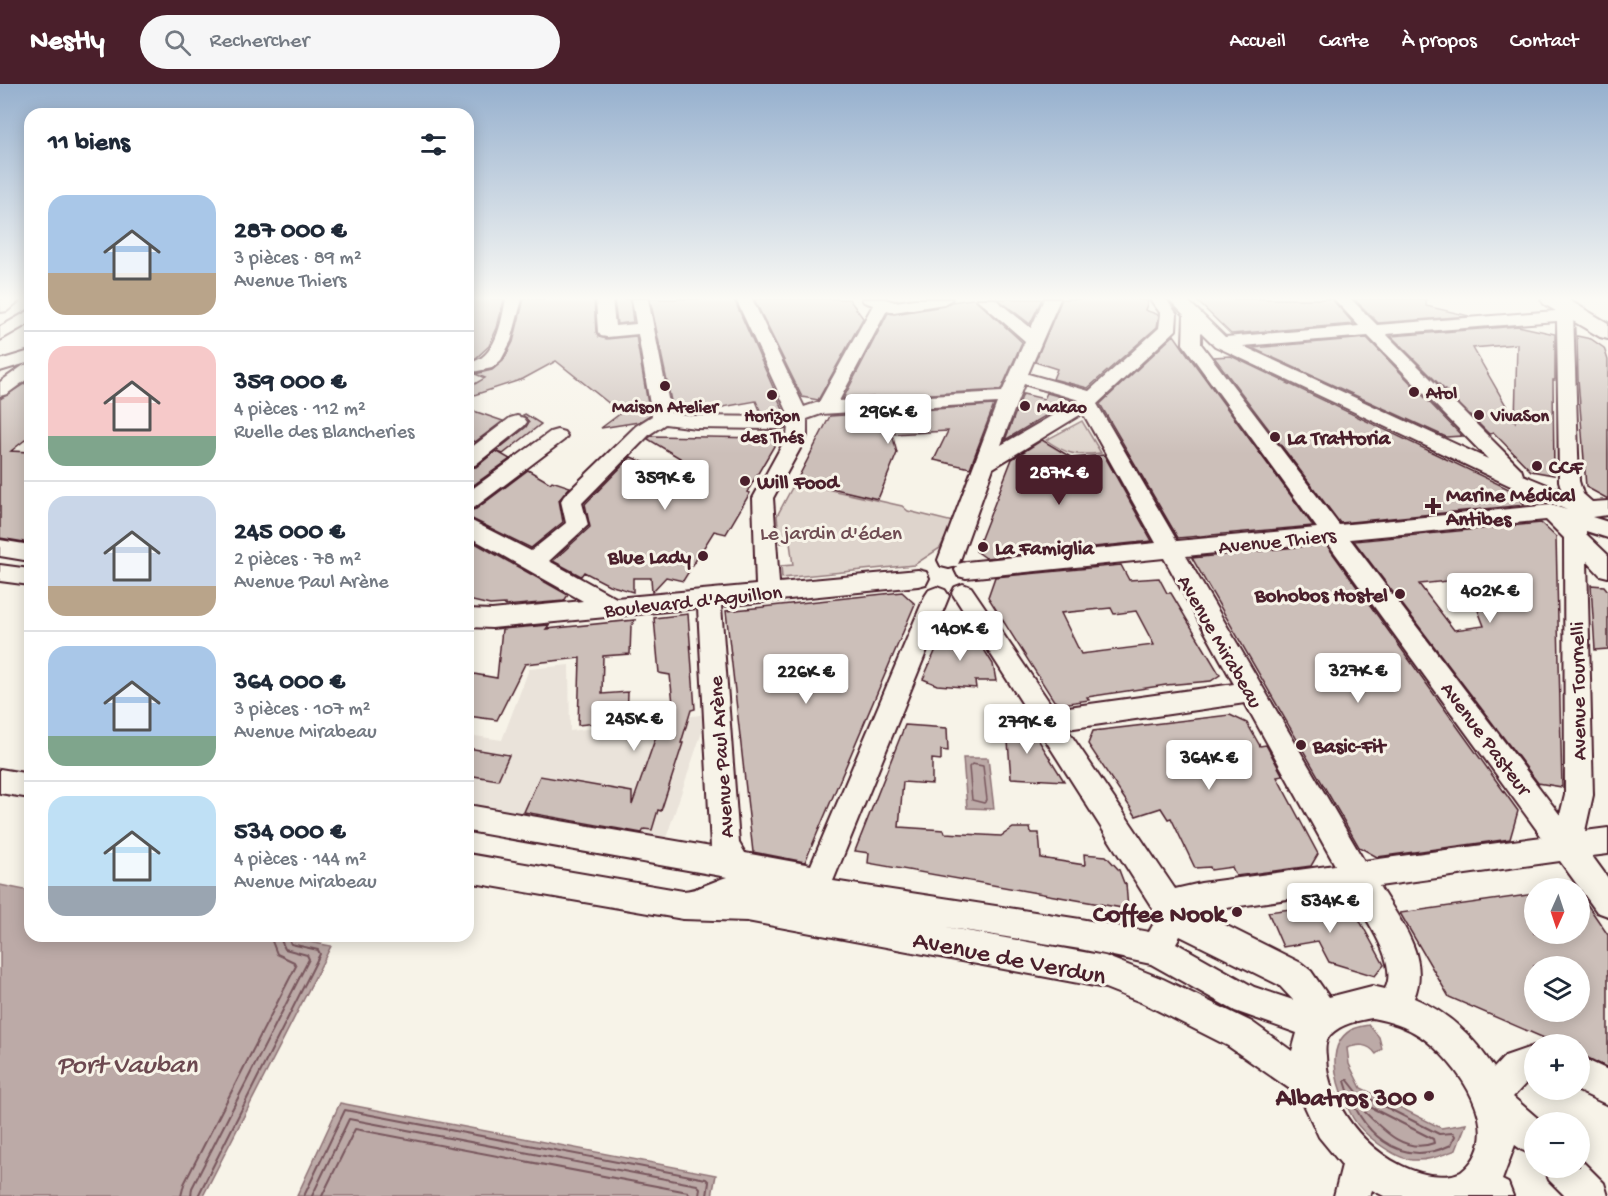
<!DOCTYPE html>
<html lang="fr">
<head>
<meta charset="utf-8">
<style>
	:root { --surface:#fff; --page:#f6f6f7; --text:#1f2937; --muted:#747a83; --line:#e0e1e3; --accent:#4a1f2b }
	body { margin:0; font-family:"Gochi Hand",sans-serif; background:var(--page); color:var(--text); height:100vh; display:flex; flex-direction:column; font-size:22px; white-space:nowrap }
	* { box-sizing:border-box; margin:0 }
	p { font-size:20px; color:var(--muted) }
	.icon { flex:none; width:33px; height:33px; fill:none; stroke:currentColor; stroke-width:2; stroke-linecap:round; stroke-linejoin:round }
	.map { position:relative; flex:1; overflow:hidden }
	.panel { position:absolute; left:24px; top:24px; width:450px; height:834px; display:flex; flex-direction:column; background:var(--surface); border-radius:18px; box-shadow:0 3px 15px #0003 }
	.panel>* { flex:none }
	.needle { width:39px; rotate:183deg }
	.controls { position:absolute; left:1524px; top:794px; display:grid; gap:12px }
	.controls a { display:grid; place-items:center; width:66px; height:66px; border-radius:50%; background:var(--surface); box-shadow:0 3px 15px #0003; font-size:30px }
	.price { position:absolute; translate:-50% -51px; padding:0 14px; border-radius:6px; background:#fff; color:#222; font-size:20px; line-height:39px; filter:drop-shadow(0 2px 3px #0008) }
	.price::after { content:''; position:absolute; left:50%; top:36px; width:18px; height:14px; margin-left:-9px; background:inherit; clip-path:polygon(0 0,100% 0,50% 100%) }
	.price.selected { background:var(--accent); color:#fff }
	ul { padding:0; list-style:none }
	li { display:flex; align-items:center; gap:18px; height:150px; padding:0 24px }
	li+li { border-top:2px solid var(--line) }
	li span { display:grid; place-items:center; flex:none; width:168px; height:120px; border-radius:18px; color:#555 }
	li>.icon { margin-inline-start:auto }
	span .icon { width:72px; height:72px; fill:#fffc; stroke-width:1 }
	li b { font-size:26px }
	h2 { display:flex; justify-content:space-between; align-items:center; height:72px; padding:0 24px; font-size:26px }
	header { display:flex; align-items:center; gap:36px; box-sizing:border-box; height:84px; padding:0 30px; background:var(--accent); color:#fff }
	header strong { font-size:28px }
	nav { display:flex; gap:33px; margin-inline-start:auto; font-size:21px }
	.search { width:420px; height:54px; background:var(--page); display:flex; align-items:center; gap:15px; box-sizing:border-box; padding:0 21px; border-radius:33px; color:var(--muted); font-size:22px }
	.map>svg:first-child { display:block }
</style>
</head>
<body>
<header>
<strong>Nestly</strong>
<div class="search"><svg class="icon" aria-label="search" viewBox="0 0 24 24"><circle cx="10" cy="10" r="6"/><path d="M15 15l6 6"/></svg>Rechercher</div>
<nav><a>Accueil</a><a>Carte</a><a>À propos</a><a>Contact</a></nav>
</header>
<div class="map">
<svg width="1608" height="1112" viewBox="0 0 1608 1112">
	<rect width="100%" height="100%" fill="#f7f3e8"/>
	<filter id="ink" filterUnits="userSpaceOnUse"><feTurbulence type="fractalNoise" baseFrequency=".0167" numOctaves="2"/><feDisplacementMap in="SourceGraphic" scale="12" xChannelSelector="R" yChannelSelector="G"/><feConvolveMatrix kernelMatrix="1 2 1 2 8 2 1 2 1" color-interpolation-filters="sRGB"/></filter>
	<g filter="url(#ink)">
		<path fill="#eae3da" d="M569 581 570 647 708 630 666 754 468 723V651L502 656 529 585Z"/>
		<path fill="#ded4cc" stroke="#947a7c" stroke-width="1.5" d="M1082 337 1101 369C1075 372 1068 371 1046 356Z
			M795 398 902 422 908 427 953 438 940 464 914 481 782 494 781 482 793 481 790 459H780L777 432Z"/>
		<path fill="#bcaaa7" stroke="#8e7275" stroke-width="1.5" d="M963 674H988L994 725 967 724Z
			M0 801 30 807V852H278L331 862 203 1112H0Z
			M1369 941 1379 953 1382 965 1376 970C1368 959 1358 960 1347 964L1349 980 1361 1004 1441 1044 1466 1040 1456 1066C1440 1072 1428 1077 1412 1076 1394 1074 1362 1050 1353 1034 1340 1011 1321 964 1351 946 1355 943 1364 942 1369 941Z
			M340 1019 716 1091 712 1112H297Z"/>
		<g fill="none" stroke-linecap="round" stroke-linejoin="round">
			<path stroke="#78575d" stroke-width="1.5" d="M972 680 983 682 987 716 984 719 972 716 969 683Z"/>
			<path stroke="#78575d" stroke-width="2" d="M1347 995 1358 1009 1439 1050 1453 1049 1455 1052 1451 1061C1398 1086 1359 1047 1345 997Z
				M1368 1022 1433 1055 1434 1059C1405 1070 1384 1047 1365 1028L1364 1023Z
				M181 1112 184 1100 296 882 294 878 277 870 270 852
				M191 1112 192 1104 309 875 307 871 285 865 279 852
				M198 1112 320 870 318 866 291 860 287 852
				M304 1112 345 1026 706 1095 709 1098 707 1112
				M312 1112 349 1035 697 1101 700 1104 699 1112
				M322 1112 355 1045 688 1108 690 1112"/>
		</g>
		<path fill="#ccbfb9" stroke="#4a1f2b" stroke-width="1.5" fill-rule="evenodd" d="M468 215H504L497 244 489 262 476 274 468 277Z
			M524 215H594L596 248 599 253 607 255 636 252 650 331 639 338 601 344 621 329 556 277 523 295 468 313V304L485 294 475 290 492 286 503 277 513 258Z
			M614 215H630L633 238 617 240Z
			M650 215H734L784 328 762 331 756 317 689 329 673 327Z
			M754 215H849L863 234 818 316 802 313Z
			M972 215H975L1022 258 1001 306 843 315 888 229 894 230 944 222 951 218Z
			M998 215H1042L1030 240Z
			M1062 215H1137L1148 217 1145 226 1159 231 1157 243 1088 304 1053 295 1057 285 1035 278Z
			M1195 215H1332L1354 240 1231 250Z
			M1354 215H1426V222L1469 232 1378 239Z
			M1518 242 1555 250V296H1553L1554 391 1531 387 1494 349 1489 350 1391 252ZM1517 260 1515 337 1473 264Z
			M1174 251 1188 271 1313 442 1178 454 1100 320Z
			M1577 252 1591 255 1604 264 1608 276V415L1586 403 1578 295Z
			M1367 254 1462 352 1446 353 1252 264Z
			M1231 272 1511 406 1525 421 1340 439 1214 273Z
			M30 296V352L11 367 30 368V459L0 454V315Z
			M1047 309 1072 316 1005 356 1023 310 1044 315Z
			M994 321 970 384 934 376 948 347 892 350 897 369 878 415 797 396 830 332Z
			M468 325 503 337 475 358 468 355Z
			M525 330 541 340 503 370 496 367 526 343 529 338 523 331Z
			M651 352 764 354 777 357 747 408 750 409 726 450 714 447 683 497 666 493 652 508 651 494H633V508L609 501 584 488 581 492 553 477 590 443 585 420 631 373 687 397 695 383 648 355Z
			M1042 356 1072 374 1104 371 1152 457 986 474 976 467 1012 375Z
			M496 367 510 375 468 405V384L476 383Z
			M528 386 550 399 552 397 570 403 559 416 563 438 531 464 468 433V427L476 425Z
			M1541 439 1556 453 1562 703 1538 699 1354 457ZM1466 495 1484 542 1454 546 1419 500Z
			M468 455 568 511 564 517 505 522V520L490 521 468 516Z
			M1326 460 1518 727 1510 755 1377 773 1359 763 1192 474Z
			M1121 481 1129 496 1159 494 1167 509H1171L1220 591 1211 597 1166 601 1087 613 1089 616 1062 620 1054 617 988 513 995 493ZM1111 524 1114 530 1136 527 1154 561 1081 570 1061 529Z
			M1591 501 1604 502 1608 507V565L1595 566Z
			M902 508 915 520 805 778 753 768 726 527Z
			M688 530 695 625 691 626 681 659H683L661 727 658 726 652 746 644 745 642 749 524 728 540 692 632 708V721L665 627 674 629 670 591 659 589 654 534Z
			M635 536 631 542 630 570 603 572 602 610 628 608 627 636 578 641 580 574 525 580 497 636 468 632V589L497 594 502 545 549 541 546 545Z
			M944 547 973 548 993 580 996 597H975L976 604 937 601 923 595Z
			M1230 631 1247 639 1260 662 1266 661 1283 692 1277 693 1318 770 1311 782 1236 792 1232 783 1211 786 1210 783 1195 784 1171 734 1168 735 1161 724 1136 732 1088 660 1093 647Z
			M905 641 947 644 948 667 941 666V676L932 675V700L903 698 899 743 944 746 945 749 1001 752 1013 744H1030L1031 749H1039L1041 774 1085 781 1084 770 1106 772 1119 786 1124 799 1126 800 1128 825 868 779 869 769 855 767Z
			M998 641 1031 644 1064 697 1011 694 1008 658H999Z
			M468 664 509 671 498 696 468 691Z
			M1534 810V849H1580V810L1608 851V984L1580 970V960H1558L1449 913 1400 829ZM1534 882H1580V927H1534Z
			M1349 817 1384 881 1375 892 1329 878 1318 857 1283 863 1268 828Z"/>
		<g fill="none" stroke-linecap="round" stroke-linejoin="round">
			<g stroke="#4a1f2b" stroke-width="4">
				<path id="minor" d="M3 215H21L7 227 1 228 0 216Z
					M506 215H522L511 257 501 276 492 284 468 289V279C496 275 501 239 506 215Z
					M596 215H612L615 242 636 240 632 215H648L671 329 696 332 776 333 788 329 736 215H752L804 323 819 318 873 221 864 218 862 215H885L895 218 915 215H952L944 220 894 228 887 226 839 317 1002 308 1025 257 977 215H995L1031 244 1044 215H1060L1028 290 1089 307 1159 244 1161 230 1150 215H1166L1177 230 1176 246 1097 320 1177 457 1317 444 1183 260 1184 231 1169 215H1186L1225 253 1359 242 1334 215H1351L1377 241 1556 227 1553 217 1554 215H1568L1573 229 1579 397 1583 410 1592 418 1608 417V431L1592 433 1608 438V454L1586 447V450L1608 471V493L1600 491 1587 477 1593 711 1585 747 1608 744V770L1592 772 1608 794V832L1597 828 1560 777 1379 802C1400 837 1431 873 1414 914 1449 929 1473 952 1494 984L1505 972 1534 962V996L1527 998 1513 1013 1542 1038H1534V1071L1522 1066 1515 1061 1502 1096 1508 1099 1513 1112H1384L1372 1106 1370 1112H1334L1342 1081 1319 1053 1300 1012 1228 962 1143 919 1105 904 747 837 683 835 468 798V770L683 807C696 807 713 797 727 793L468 747V721L711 763 698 524 492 544 468 543V525L492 526 583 517 468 452V435L531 467 566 439 561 417 564 412 636 342 652 332 638 250 607 253 601 252 598 248ZM1557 237 1559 397 1562 407 1523 391 1521 385 1386 250ZM1201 248 1215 262 1517 405 1567 426 1551 421 1339 441 1201 260ZM1368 252 1488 375 1243 262ZM1024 300 1079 316 1001 361ZM997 319 938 476 941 482 949 484 957 482 960 476 993 384 1083 329 1156 459 966 478 958 480 955 486 958 492 966 494 1164 474 1234 600 1054 625 971 503 963 500 955 503 952 509 1153 825 1154 839 1149 848 1080 835 833 797 949 512 945 506 937 503 929 506 925 512 811 781 745 769 739 759 721 522 918 502 926 500 929 494 926 488 918 486 779 499 773 414 807 352V335L821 330ZM665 340 696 344 778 345 788 342 787 352 753 414 756 501 616 514 549 477 588 441 582 419 650 350ZM1546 436 1564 454 1565 711 1560 731 1350 455ZM1327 458 1542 753 1364 777 1186 472ZM1245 619 1335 781 1201 799 1175 805 1067 645ZM1349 806C1362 830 1400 879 1385 905L1372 902 1329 913 1311 887 1301 879 1199 828ZM945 843 1080 865 1151 880 1235 927 1297 949 1292 967 1252 938 1163 895 1105 872ZM1180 852 1279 901 1293 916 1254 903 1176 859ZM1372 934C1389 937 1405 942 1420 952 1457 977 1510 1050 1461 1088 1451 1093 1441 1092 1430 1091 1377 1082 1327 1026 1326 972 1325 965 1325 957 1330 951 1342 939 1357 937 1372 934Z
					M30 226V239L0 256V243Z
					M30 267V278L0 287V276Z
					M30 280V293L7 310 0 312V298L24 281Z
					M517 332 524 334 527 338 524 342 475 381 468 382V366L510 334Z
					M557 346 564 348 567 352 564 356 475 423 468 425V408L550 348Z
					M0 456 30 461V477L0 472Z
					M0 481 30 485V501L0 497Z
					M0 685 30 690V714L0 709Z
					M1580 973 1608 986V1021L1574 1005H1580Z
					M1580 1075 1604 1099 1608 1112H1565L1549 1096 1544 1083H1580Z"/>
			</g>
			<g stroke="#4a1f2b" stroke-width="4">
				<path id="major" d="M1541 215H1567L1608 239V255L1600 253 1544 220Z"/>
			</g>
			<use href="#minor" fill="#f7f3e8" fill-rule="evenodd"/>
			<use href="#major" fill="#f7f3e8" fill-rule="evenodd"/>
		</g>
	</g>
	<linearGradient id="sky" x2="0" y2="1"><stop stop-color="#96b0ce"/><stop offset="0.58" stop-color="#fbfaf5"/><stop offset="1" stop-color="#fbfaf5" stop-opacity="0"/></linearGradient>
	<rect width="1608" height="370" fill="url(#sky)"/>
	<g fill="#4a1f2b" stroke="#f7f3e8" stroke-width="2">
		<circle cx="665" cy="302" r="6"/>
		<circle cx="1414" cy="308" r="6"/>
		<circle cx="772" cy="311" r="6"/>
		<circle cx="1025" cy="322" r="6"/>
		<circle cx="1479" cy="331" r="6"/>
		<circle cx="1275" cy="353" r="6"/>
		<circle cx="1537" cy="382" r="6"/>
		<circle cx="745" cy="397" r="6"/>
		<path d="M1430 413h6v6h6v6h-6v6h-6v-6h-6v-6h6z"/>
		<circle cx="983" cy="463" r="6"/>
		<circle cx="703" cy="472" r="6"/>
		<circle cx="1400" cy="510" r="6"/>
		<circle cx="1301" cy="661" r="6"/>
		<circle cx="1237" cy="828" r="6"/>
		<circle cx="1429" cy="1012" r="6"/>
	</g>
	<g text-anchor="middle" stroke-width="6" stroke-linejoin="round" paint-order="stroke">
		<g font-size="18" font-weight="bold" fill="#4a1f2b" stroke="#f7f3e8" text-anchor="start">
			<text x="1426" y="314">Atol</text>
			<text x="665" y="328" text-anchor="middle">Maison Atelier</text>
			<text x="1037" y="328">Makao</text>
			<text x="772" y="337" text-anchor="middle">Horizon<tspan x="772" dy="21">des Thés</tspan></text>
			<text x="1491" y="337">VivaSon</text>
		</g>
		<g font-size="21" font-weight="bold" fill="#4a1f2b" stroke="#f7f3e8" text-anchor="start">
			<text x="1287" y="360">La Trattoria</text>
			<text x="1549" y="389">CCF</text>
			<text x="757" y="404">Will Food</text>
			<text x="1446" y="417">Marine Médical<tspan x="1446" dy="24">Antibes</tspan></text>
			<text x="995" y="470">La Famiglia</text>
			<text x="691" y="479" text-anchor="end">Blue Lady</text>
			<text x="1388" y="517" text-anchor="end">Bohobos Hostel</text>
			<text x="1313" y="668">Basic-Fit</text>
		</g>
		<g font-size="21" fill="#6f4c53" stroke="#f7f3e8">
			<text x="831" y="455">Le jardin d'éden</text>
		</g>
		<g font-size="21" fill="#4a1f2b" stroke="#f7f3e8">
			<text transform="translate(1277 456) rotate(-6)" y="7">Avenue Thiers</text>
			<text transform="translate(693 516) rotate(-6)" y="7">Boulevard d'Aguillon</text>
			<text transform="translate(1221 557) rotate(60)" y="7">Avenue Mirabeau</text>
			<text transform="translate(1577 607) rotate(-91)" y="7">Avenue Tournelli</text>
			<text transform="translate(1487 654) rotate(53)" y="7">Avenue Pasteur</text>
			<text transform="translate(720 673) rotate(-94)" y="7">Avenue Paul Arène</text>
		</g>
		<g font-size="26" font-weight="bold" fill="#4a1f2b" stroke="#f7f3e8" text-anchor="end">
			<text x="1225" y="837">Coffee Nook</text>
			<text x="1417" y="1021">Albatros 300</text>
		</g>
		<g font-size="26" fill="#4a1f2b" stroke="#f7f3e8">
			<text transform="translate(1010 872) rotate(11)" y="9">Avenue de Verdun</text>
		</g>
		<g font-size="27" font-style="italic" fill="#6c4950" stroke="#f7f3e8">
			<text x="127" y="988">Port Vauban</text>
		</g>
	</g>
</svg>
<div class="controls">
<a><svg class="needle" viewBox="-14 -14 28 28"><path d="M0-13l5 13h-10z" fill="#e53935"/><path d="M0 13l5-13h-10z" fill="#747a83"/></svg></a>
<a><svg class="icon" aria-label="layers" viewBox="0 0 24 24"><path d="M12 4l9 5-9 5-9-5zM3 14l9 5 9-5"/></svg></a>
<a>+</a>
<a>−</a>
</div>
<b class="price" style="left:888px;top:361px">296K €</b>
<b class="price selected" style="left:1059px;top:422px">287K €</b>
<b class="price" style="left:665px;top:427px">359K €</b>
<b class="price" style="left:1490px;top:540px">402K €</b>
<b class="price" style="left:960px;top:578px">140K €</b>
<b class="price" style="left:1358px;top:620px">327K €</b>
<b class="price" style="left:806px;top:621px">226K €</b>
<b class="price" style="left:634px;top:668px">245K €</b>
<b class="price" style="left:1027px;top:671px">279K €</b>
<b class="price" style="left:1209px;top:707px">364K €</b>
<b class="price" style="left:1330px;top:850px">534K €</b>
<section class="panel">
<h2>11 biens<svg class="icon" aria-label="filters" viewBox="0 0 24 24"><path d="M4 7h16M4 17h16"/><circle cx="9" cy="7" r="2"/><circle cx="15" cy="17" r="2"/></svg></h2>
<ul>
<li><span style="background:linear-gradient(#a9c7e8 65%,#b9a48a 0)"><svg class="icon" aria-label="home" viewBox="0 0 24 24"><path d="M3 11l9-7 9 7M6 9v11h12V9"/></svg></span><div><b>287 000 €</b><p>3 pièces · 89 m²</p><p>Avenue Thiers</p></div></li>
<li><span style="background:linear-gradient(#f6c9c9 75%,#7fa58c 0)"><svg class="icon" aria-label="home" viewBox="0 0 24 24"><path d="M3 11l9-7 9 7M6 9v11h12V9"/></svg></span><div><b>359 000 €</b><p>4 pièces · 112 m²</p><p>Ruelle des Blancheries</p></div></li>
<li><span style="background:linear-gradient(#c9d6e8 75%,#b9a48a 0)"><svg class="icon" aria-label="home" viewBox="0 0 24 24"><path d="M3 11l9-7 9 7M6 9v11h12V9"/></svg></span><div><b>245 000 €</b><p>2 pièces · 78 m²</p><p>Avenue Paul Arène</p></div></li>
<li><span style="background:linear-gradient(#a9c7e8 75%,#7fa58c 0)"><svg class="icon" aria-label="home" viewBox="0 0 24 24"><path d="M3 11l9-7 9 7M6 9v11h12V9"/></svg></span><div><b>364 000 €</b><p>3 pièces · 107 m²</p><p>Avenue Mirabeau</p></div></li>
<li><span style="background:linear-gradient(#bfe0f5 75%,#9aa5b1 0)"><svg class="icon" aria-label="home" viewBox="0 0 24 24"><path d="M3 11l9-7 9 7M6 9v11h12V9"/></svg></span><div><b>534 000 €</b><p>4 pièces · 144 m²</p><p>Avenue Mirabeau</p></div></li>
</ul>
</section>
</div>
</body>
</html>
